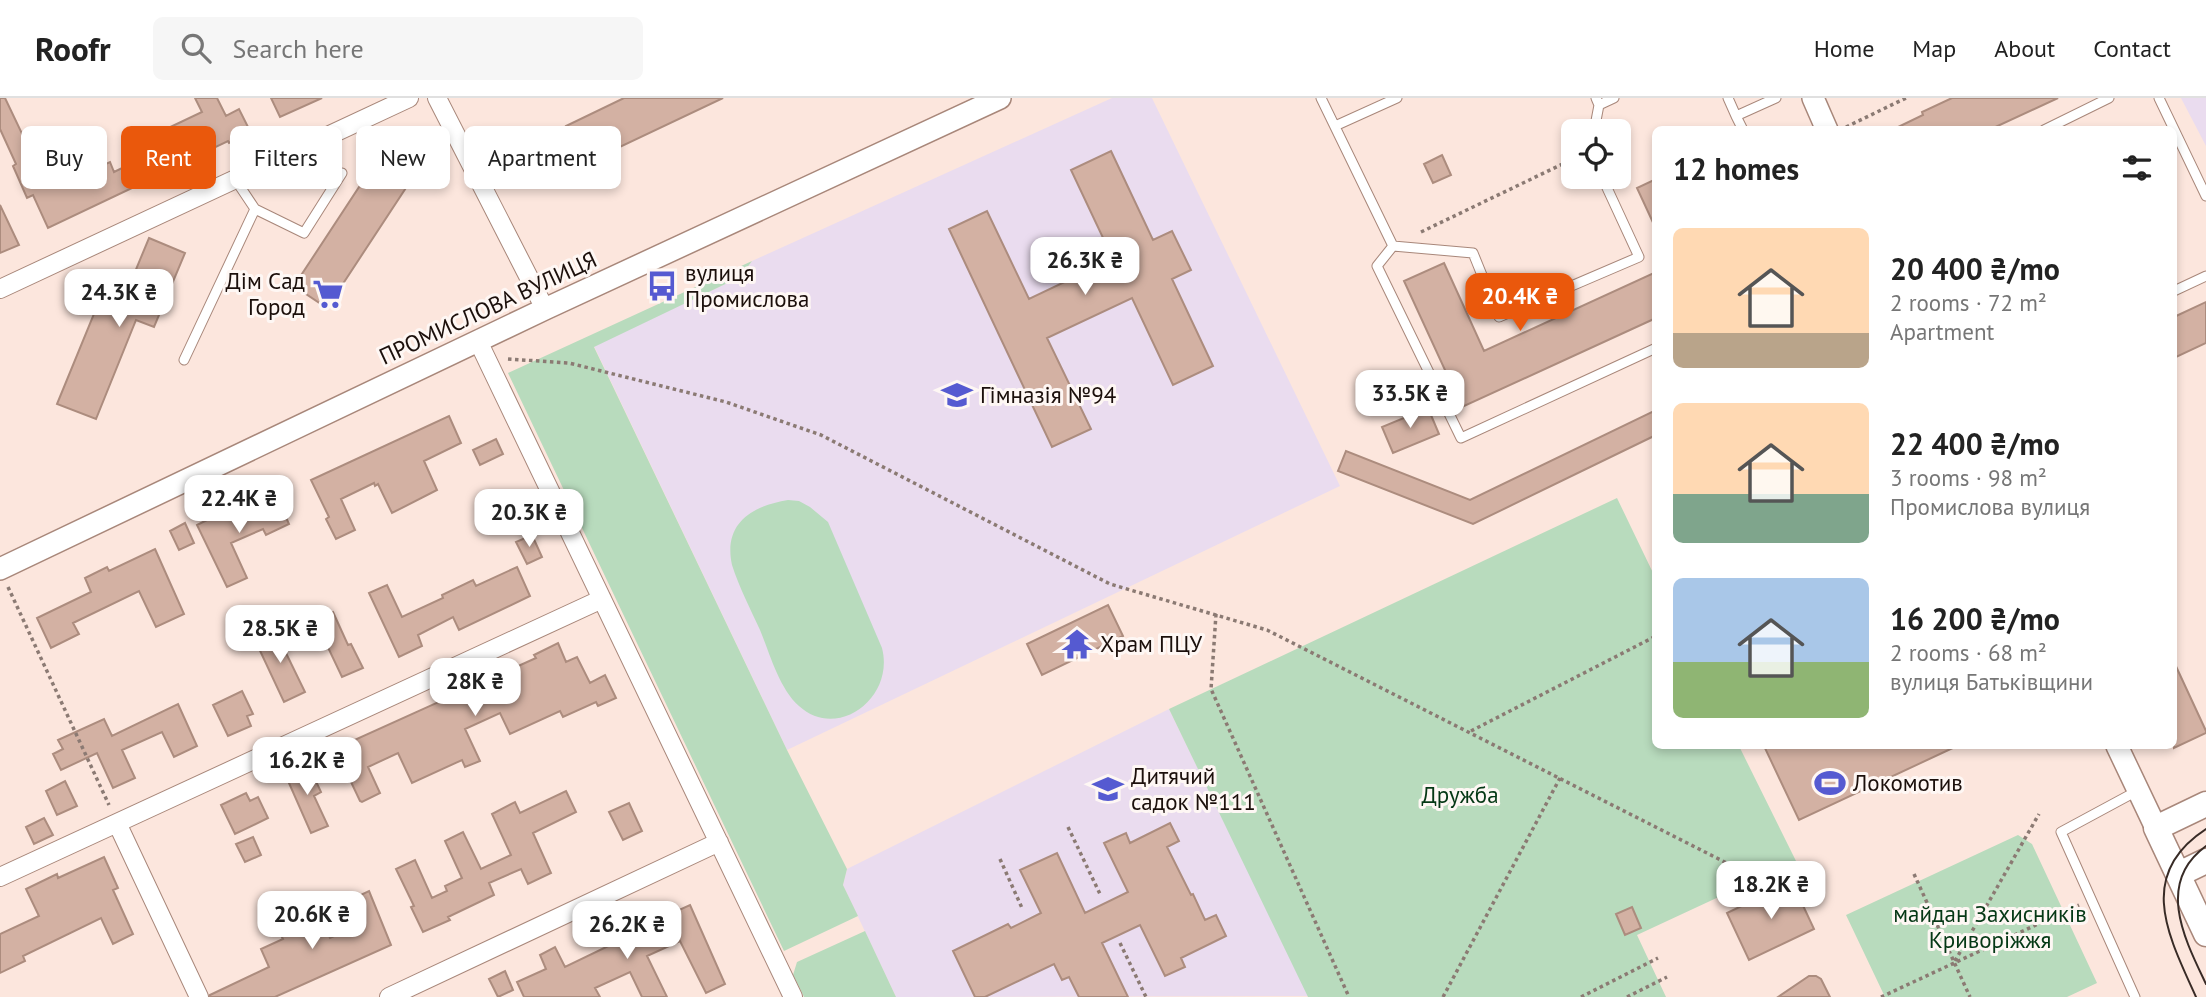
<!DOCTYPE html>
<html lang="en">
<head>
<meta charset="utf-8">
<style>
	:root { --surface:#fff; --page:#f6f6f6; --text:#222; --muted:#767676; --line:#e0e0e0; --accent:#ea580c }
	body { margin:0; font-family:"PT Sans",sans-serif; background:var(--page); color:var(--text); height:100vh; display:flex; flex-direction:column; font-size:26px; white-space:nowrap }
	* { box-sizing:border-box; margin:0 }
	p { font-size:23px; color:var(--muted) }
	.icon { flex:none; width:38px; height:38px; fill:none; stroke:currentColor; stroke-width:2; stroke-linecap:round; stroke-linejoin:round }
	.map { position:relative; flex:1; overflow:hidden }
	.drawer { position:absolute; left:1652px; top:28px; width:525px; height:623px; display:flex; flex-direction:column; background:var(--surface); border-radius:10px; box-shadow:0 4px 10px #0003 }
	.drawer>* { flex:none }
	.top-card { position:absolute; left:21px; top:28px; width:665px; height:63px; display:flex; gap:14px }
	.controls { position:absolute; left:1561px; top:21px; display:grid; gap:14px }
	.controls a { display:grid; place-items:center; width:70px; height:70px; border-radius:10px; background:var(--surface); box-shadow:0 4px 10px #0003; font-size:35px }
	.price { position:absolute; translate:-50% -60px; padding:0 16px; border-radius:14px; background:#fff; color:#222; font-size:23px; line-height:46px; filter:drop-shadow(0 2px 4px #0008) }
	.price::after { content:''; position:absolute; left:50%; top:42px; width:21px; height:16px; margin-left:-10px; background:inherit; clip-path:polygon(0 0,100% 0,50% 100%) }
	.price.current { background:var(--accent); color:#fff }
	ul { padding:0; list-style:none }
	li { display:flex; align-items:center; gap:21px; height:175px; padding:0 21px }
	li span { display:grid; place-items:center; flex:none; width:196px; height:140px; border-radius:10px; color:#555 }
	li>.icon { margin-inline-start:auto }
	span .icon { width:84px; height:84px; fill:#fffc; stroke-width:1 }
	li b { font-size:30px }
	h2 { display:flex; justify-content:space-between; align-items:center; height:84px; padding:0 21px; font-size:30px }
	.pill { padding:0 24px; border-radius:10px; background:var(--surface); box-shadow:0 4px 10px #0003; font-size:24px; line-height:63px }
	.pill.current { background:var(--accent); color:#fff }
	header { display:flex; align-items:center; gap:42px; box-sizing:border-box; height:98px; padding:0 35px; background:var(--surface); border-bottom:2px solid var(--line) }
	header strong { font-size:33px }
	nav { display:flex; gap:38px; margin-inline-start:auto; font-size:24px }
	.search { width:490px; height:63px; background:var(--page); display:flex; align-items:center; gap:18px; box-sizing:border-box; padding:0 24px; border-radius:10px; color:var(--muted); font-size:26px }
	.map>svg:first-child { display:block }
</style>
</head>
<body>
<header>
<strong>Roofr</strong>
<div class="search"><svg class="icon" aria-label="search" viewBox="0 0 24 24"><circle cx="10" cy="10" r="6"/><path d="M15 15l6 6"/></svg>Search here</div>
<nav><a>Home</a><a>Map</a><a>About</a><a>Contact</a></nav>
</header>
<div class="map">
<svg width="2206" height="899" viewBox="0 0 2206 899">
	<rect width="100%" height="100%" fill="#fce6dd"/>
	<path fill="#eadcef" d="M1112 0H1152L1340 388 787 652 594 248 740 179 752 163Z
		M2181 0H2206V48Z
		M1169 611 1309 898 896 899 843 787 847 771Z"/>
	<path fill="#b8dbbd" d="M752 163 740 179 594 249 787 652 847 771 843 787 858 818 784 853 508 275Z
		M1617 400 1655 479 1656 648H1739L1796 763 1637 837 1666 899H1308L1169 611Z
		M788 402 799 403 810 409 828 424 882 550C895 600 837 643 799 608 779 590 770 556 760 532 750 510 739 489 732 467 723 425 752 408 788 402Z
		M2018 737 2032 746 2097 885 2067 899H1885L1846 817Z
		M865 833 896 899H804L793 877 797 864Z"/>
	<path fill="#d3b1a3" stroke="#ac8c7e" stroke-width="2" d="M0 0H5L35 63 73 46 86 75 110 64 114 74 122 70 132 90 48 130 33 97 27 100 13 68 16 66 0 31Z
		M195 0H217L226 18 239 11 251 35 229 45 228 43 161 75 145 41 202 14Z
		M271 0H322L280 19Z
		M624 0H723L584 66 566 28Z
		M1952 0H2058L1989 32H1892L1923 17 1922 14Z
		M386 48 419 70 327 210 294 188Z
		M1111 53 1153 142 1172 133 1191 172 1172 181 1213 268 1173 287 1132 200 1047 240 1091 331 1052 349 949 131 987 113 1029 201 1113 161 1071 72Z
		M1442 57 1451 77 1433 85 1424 66Z
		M1656 81V131L1637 90Z
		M0 107 19 147 0 155Z
		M149 140 185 155 154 229 136 222 96 321 57 306 98 206 118 215Z
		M1444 165 1484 253 1656 174V220L1462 309 1404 183Z
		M2206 204V245L2174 260V219Z
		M1428 310 1439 336 1393 355 1382 329Z
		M1656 312V337L1473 426 1338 373 1346 353 1470 402Z
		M449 318 461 345 424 363 437 392 392 415 378 386 375 388 374 385 341 401 355 432 336 441 326 421 329 419 311 382Z
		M496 341 503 356 480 367 473 352Z
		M276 397 289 426 266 437 263 431 231 445 247 480 227 489 197 427 223 414 226 421Z
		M185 425 194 445 179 452 170 433Z
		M532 437 542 459 527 466 516 444Z
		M155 451 184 516 156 529 139 493 73 525 79 536 51 550 37 520 91 494 85 480 107 469 109 473Z
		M517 469 530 498 459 532 453 519 418 537 422 548 399 559 369 495 387 487 402 519 443 500 442 497 473 482 476 488Z
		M1108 507 1123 538 1042 577 1027 546Z
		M333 514 348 547 351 546 363 570 342 579 315 522Z
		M278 531 288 552 285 553 305 594 284 604 255 542Z
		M558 545 566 564 577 559 590 585 605 577 616 600 598 608 596 604 563 619 560 613 510 636 500 615 465 631 480 663 465 669 462 662 412 685 398 655 368 669 380 695 362 704 360 703 343 667 346 666 339 649 536 560 534 557Z
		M2174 564 2206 633V635L2174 650Z
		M242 593 253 616 247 618 251 628 228 638 213 607Z
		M178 606 197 648 174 659 162 634 122 652 135 680 113 690 97 655 61 672 53 656 63 651 58 642 104 621 112 638Z
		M1764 648H1957L1799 722Z
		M308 666 321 694 314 698 328 728 311 735 285 676Z
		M65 683 77 708 57 717 46 693Z
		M566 693 576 714 533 735 551 775 528 786 521 771 489 785 494 797 448 819 450 822 423 834 411 809 414 808 396 771 415 762 432 800 447 793 445 788 462 780 445 743 463 734 481 771 511 757 492 716 515 704 520 715Z
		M246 695 250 703 258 699 268 720 235 736 221 707Z
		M629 705 642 733 623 742 609 714Z
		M44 720 53 737 34 746 26 729Z
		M1170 725 1179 743 1167 749 1191 797 1193 796 1205 822 1216 817 1226 838 1181 860 1185 869 1165 878 1140 827 1102 845 1128 899H1079L1069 879 1062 882 1054 866 985 899H975L953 853 1008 826 1011 830 1041 815 1020 772 1057 755 1085 815 1128 794 1104 745 1126 735 1130 745Z
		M253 739 261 757 245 764 236 746Z
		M104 759 118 790 113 792 133 836 113 846 101 820 23 858 25 863 0 875V836L39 818 26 791 57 776 58 780Z
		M1792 784 1814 831 1749 862 1727 815Z
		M369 793 391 847 275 899H210V897L269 869 261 851 283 841 277 830 296 821 292 811 312 802 330 840 361 826 350 802Z
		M690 807 725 886 706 895 680 843 647 858 667 899H642L630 874 595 890 600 899H524L517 884 546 871 540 857 555 849 565 869 623 841 619 832 643 821 646 827Z
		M1632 809 1641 830 1625 837 1616 816Z
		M505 873 513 892 498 899 489 881Z
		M1809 878H1816L1821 881 1830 899H1778Z"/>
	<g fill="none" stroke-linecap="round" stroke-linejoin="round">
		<g stroke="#a8877a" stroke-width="11">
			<path id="service" d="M1321 0 1393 148 1377 168 1461 340 1656 250
				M1596 0 1599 7 1614 0
				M1728 0 1736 18
				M2159 0 2206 98
				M1335 28 1397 0
				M1743 32 1736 18 1776 0
				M2044 32 2109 0
				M1594 33 1599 7
				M235 81 255 111 304 135 342 75
				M1393 148 1473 155 1499 219 1639 159 1602 79
				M2174 193 2206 178
				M184 262 255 111
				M2135 899 2061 734 2137 693"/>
		</g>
		<g stroke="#a8877a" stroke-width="20">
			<path id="minor" d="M437 0 545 211
				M0 191 409 0
				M478 243 793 899
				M117 725 199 899
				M0 779 602 501
				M389 899 719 744"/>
		</g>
		<g stroke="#a8877a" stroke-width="24">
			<path id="tertiary" d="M1813 0 1827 32
				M0 471 545 211 1000 0
				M2117 648 2156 730"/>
		</g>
		<g stroke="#a8877a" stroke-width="27">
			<path id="secondary" d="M2206 706 2156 730 2206 836
				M2179 776 2206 763"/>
		</g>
		<path stroke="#8b7a73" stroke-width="3.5" stroke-dasharray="3.5 3.5" stroke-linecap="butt" d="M1846 29 1906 0
			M1421 134 1573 61
			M508 261 569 265 726 304 821 337 1110 486 1267 532 1770 787
			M8 489 109 707
			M1216 516 1211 591 1349 899
			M1471 633 1656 538
			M1068 729 1100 796
			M1000 761 1022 810
			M1914 776 1970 899
			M1120 845 1146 899
			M1955 863 2039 716
			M1443 899 1560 680
			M1581 899 1658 860
			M1627 899 1667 879
			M1881 899 2079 807"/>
		<use href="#service" stroke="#fff" stroke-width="9"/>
		<use href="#minor" stroke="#fff" stroke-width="18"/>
		<use href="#tertiary" stroke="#fff" stroke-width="21"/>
		<use href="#secondary" stroke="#fff" stroke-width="24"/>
		<path stroke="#382b26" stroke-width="2" d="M2206 748C2155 785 2185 842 2206 886
			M2196 899C2169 839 2135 777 2206 731"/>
	</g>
	<defs>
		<g id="bus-bare" transform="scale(2.415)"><path d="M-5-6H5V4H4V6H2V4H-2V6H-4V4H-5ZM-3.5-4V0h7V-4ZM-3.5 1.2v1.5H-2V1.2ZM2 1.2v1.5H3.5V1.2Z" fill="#555ad1" stroke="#fef7f4" stroke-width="2.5" paint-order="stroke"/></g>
		<g id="supermarket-bare" transform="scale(2.415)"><path d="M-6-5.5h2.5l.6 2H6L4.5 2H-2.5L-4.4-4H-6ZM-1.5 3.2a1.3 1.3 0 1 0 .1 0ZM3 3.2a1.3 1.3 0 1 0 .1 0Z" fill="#555ad1" stroke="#fef7f4" stroke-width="2.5" paint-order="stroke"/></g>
		<g id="school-bare" transform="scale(2.415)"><path d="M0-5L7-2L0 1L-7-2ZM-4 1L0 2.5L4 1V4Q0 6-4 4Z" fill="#555ad1" stroke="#fef7f4" stroke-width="2.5" paint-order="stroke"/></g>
		<g id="temple-bare" transform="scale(2.415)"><path d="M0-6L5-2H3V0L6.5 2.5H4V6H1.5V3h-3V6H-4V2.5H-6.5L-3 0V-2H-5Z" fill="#555ad1" stroke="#fef7f4" stroke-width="2.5" paint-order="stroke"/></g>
		<g id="stadium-bare" transform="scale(2.415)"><path d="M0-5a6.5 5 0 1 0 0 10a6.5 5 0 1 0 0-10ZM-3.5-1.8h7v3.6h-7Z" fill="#555ad1" stroke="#fef7f4" stroke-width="2.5" paint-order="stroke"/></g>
	</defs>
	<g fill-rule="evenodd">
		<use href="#bus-bare" x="662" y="188"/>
		<use href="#supermarket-bare" x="328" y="196"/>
		<use href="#school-bare" x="957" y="297"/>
		<use href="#temple-bare" x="1077" y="546"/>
		<use href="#stadium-bare" x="1830" y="685"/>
		<use href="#school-bare" x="1108" y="691"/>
	</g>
	<g text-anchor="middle" stroke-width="6" stroke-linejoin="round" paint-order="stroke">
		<g font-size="23" fill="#1b0f0b" stroke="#fef7f4" text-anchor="start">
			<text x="685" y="183">вулиця<tspan x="685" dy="26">Промислова</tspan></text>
			<text x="305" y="191" text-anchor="end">Дім Сад<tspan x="305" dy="26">Город</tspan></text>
			<text x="980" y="305">Гімназія №94</text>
			<text x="1100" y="554">Храм ПЦУ</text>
			<text x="1131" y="686">Дитячий<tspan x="1131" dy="26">садок №111</tspan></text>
			<text x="1853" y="693">Локомотив</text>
		</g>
		<g font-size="23" fill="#1b0f0b" stroke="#fef7f4">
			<text transform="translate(488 210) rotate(-25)" y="8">ПРОМИСЛОВА ВУЛИЦЯ</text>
		</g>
		<g font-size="23" fill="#053815" stroke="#fef7f4">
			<text x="1460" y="705">Дружба</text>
			<text x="1990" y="824">майдан Захисників<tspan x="1990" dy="26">Криворіжжя</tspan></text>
		</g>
	</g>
</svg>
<div class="controls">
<a><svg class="icon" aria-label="locate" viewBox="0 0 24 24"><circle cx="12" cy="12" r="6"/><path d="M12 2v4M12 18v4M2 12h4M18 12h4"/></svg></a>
</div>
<b class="price" style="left:1085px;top:199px">26.3K ₴</b>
<b class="price" style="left:119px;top:231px">24.3K ₴</b>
<b class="price current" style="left:1520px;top:235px">20.4K ₴</b>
<b class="price" style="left:1410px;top:332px">33.5K ₴</b>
<b class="price" style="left:239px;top:437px">22.4K ₴</b>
<b class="price" style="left:529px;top:451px">20.3K ₴</b>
<b class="price" style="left:280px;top:567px">28.5K ₴</b>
<b class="price" style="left:475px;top:620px">28K ₴</b>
<b class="price" style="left:307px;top:699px">16.2K ₴</b>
<b class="price" style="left:1771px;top:823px">18.2K ₴</b>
<b class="price" style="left:312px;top:853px">20.6K ₴</b>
<b class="price" style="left:627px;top:863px">26.2K ₴</b>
<div class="top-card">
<a class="pill">Buy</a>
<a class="pill current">Rent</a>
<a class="pill">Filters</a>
<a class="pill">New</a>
<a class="pill">Apartment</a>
</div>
<section class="drawer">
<h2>12 homes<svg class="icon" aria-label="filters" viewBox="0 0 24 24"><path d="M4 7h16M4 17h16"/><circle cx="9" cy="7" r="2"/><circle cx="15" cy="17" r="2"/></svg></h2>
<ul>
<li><span style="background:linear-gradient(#ffd9b3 75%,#b9a48a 0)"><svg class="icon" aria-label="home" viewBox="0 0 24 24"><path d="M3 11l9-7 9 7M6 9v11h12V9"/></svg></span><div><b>20 400 ₴/mo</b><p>2 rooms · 72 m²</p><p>Apartment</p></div></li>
<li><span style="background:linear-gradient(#ffd9b3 65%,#7fa58c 0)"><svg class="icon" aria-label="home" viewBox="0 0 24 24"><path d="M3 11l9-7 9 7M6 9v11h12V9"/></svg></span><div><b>22 400 ₴/mo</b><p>3 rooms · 98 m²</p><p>Промислова вулиця</p></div></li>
<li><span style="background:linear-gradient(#a9c7e8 60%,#8fb573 0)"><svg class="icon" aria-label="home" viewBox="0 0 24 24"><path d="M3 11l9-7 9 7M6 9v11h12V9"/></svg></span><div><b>16 200 ₴/mo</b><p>2 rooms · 68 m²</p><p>вулиця Батьківщини</p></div></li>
</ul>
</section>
</div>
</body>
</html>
